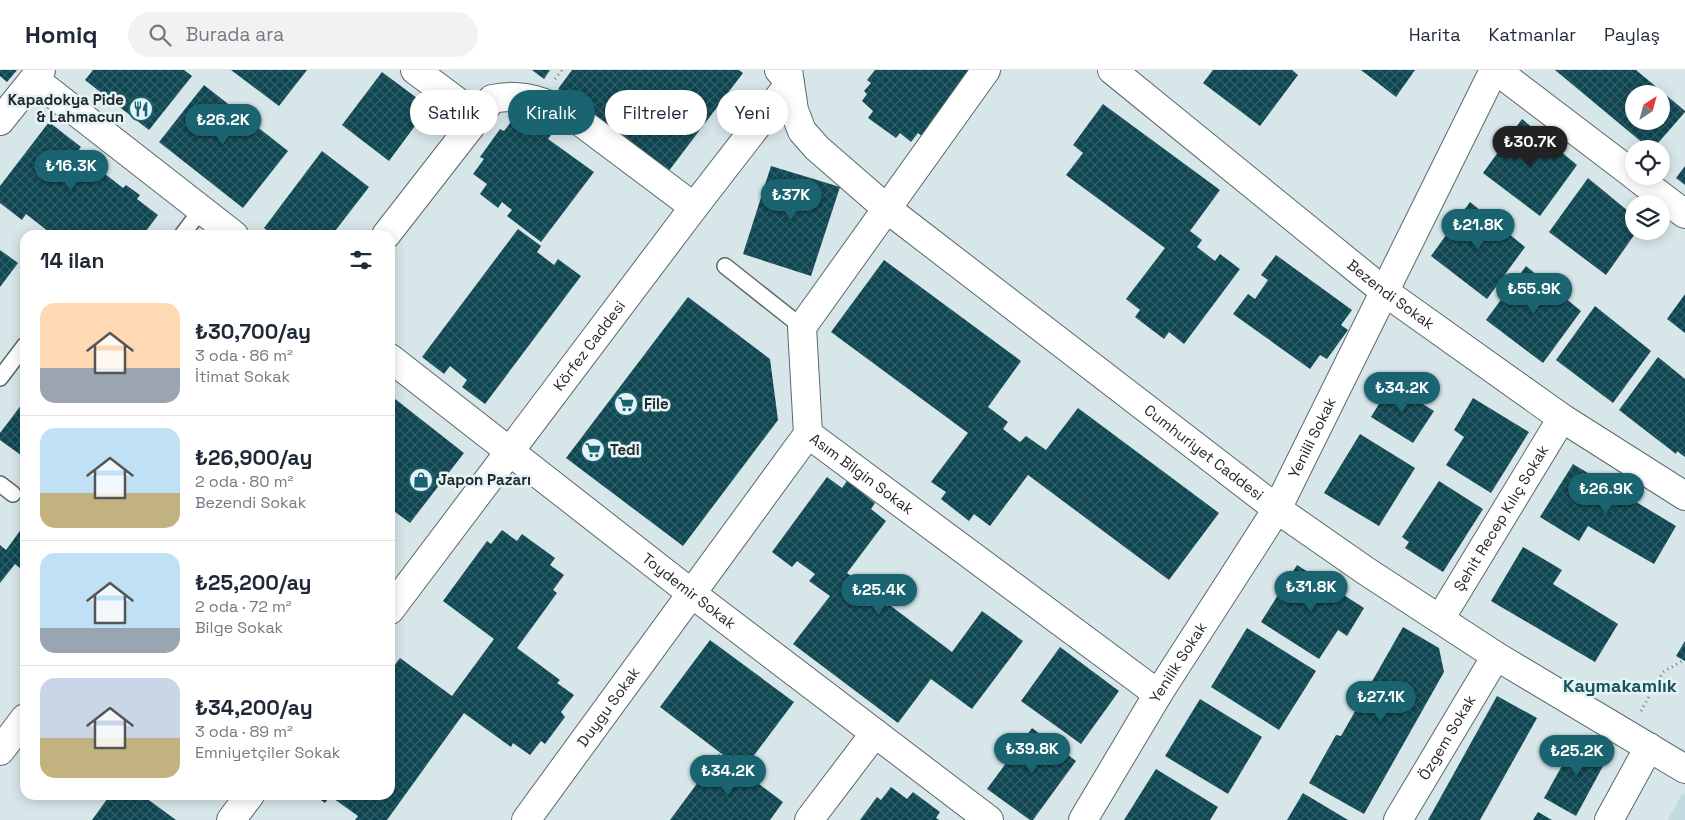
<!DOCTYPE html>
<html lang="tr">
<head>
<meta charset="utf-8">
<style>
	:root { --surface:#fff; --page:#f2f2f3; --text:#1f2937; --muted:#747a83; --line:#e0e1e3; --accent:#1a6371 }
	body { margin:0; font-family:"Space Grotesk",sans-serif; background:var(--page); color:var(--text); height:100vh; display:flex; flex-direction:column; font-size:19px; white-space:nowrap }
	* { box-sizing:border-box; margin:0 }
	p { font-size:16px; color:var(--muted) }
	.icon { flex:none; width:28px; height:28px; fill:none; stroke:currentColor; stroke-width:2; stroke-linecap:round; stroke-linejoin:round }
	.map { position:relative; flex:1; overflow:hidden }
	.drawer { position:absolute; left:20px; top:160px; width:375px; height:570px; display:flex; flex-direction:column; background:var(--surface); border-radius:15px; box-shadow:0 2px 12px #0003 }
	.drawer>* { flex:none }
	.top-card { position:absolute; left:410px; top:20px; width:475px; height:45px; display:flex; gap:10px }
	.needle { width:32px; rotate:36deg }
	.tools { position:absolute; left:1625px; top:15px; display:grid; gap:10px }
	.tools a { display:grid; place-items:center; width:45px; height:45px; border-radius:50%; background:var(--surface); box-shadow:0 2px 12px #0003; font-size:25px }
	.price { position:absolute; translate:-50% -42px; padding:0 11px; border-radius:18px; background:var(--accent); color:#fff; font-size:16px; line-height:32px; filter:drop-shadow(0 1px 2px #0008) }
	.price::after { content:''; position:absolute; left:50%; top:30px; width:15px; height:11px; margin-left:-8px; background:inherit; clip-path:polygon(0 0,100% 0,50% 100%) }
	.price.active { background:#222; color:#fff }
	ul { padding:0; list-style:none }
	li { display:flex; align-items:center; gap:15px; height:125px; padding:0 20px }
	li+li { border-top:1px solid var(--line) }
	li span { display:grid; place-items:center; flex:none; width:140px; height:100px; border-radius:15px; color:#555 }
	li>.icon { margin-inline-start:auto }
	span .icon { width:60px; height:60px; fill:#fffc; stroke-width:1 }
	li b { font-size:21px }
	h2 { display:flex; justify-content:space-between; align-items:center; height:60px; padding:0 20px; font-size:21px }
	.pill { padding:0 18px; border-radius:22px; background:var(--surface); box-shadow:0 2px 12px #0003; font-size:18px; line-height:45px }
	.pill.active { background:var(--accent); color:#fff }
	header { display:flex; align-items:center; gap:30px; box-sizing:border-box; height:70px; padding:0 25px; background:var(--surface); border-bottom:1px solid var(--line) }
	header strong { font-size:24px }
	nav { display:flex; gap:28px; margin-inline-start:auto; font-size:18px }
	.search { width:350px; height:45px; background:var(--page); display:flex; align-items:center; gap:12px; box-sizing:border-box; padding:0 18px; border-radius:28px; color:var(--muted); font-size:19px }
	.map>svg:first-child { display:block }
</style>
</head>
<body>
<header>
<strong>Homiq</strong>
<div class="search"><svg class="icon" aria-label="search" viewBox="0 0 24 24"><circle cx="10" cy="10" r="6"/><path d="M15 15l6 6"/></svg>Burada ara</div>
<nav><a>Harita</a><a>Katmanlar</a><a>Paylaş</a></nav>
</header>
<div class="map">
<svg width="1685" height="750" viewBox="0 0 1685 750">
	<defs>
		<pattern id="building-cross-hatch" width="8" height="8" patternUnits="userSpaceOnUse" patternTransform="scale(1.25)"><rect width="8" height="8" fill="#0e4651"/><path d="M0 0l8 8M0 8l8-8" fill="none" stroke="#315e67"/></pattern>
	</defs>
	<rect width="100%" height="100%" fill="#d7e6e9"/>
	<path fill="#c2dadf" d="M1682 724 1685 725V750H1668Z"/>
	<path fill="url(#building-cross-hatch)" fill-rule="evenodd" d="M0 0H17L7 12 0 6Z
		M93 0H184L192 6 149 60 85 10Z
		M231 0H307L279 36Z
		M532 0H550L544 9Z
		M572 0H739L743 3 668 102 558 19Z
		M875 0H972L922 66 918 63 911 72 900 63 896 68 868 48 873 41 862 31 867 24 864 21 871 13 867 10Z
		M1213 0H1292L1298 5 1260 56 1203 13Z
		M1361 0H1415L1396 27Z
		M1555 0H1636L1685 41V42L1653 79H1650ZM1634 24H1661V51H1634Z
		M382 2 429 37 389 91 342 55Z
		M204 15 288 81 243 138 159 72Z
		M1103 34 1220 120 1190 161 1202 170 1197 177 1215 191 1220 184 1240 199 1184 274 1169 262 1164 269 1135 247 1140 240 1126 229 1165 178 1066 105 1083 83 1073 75Z
		M514 48 529 58 533 52 551 65 548 69 594 102 541 172 507 146 512 140 502 132 498 138 480 124 487 114 473 104 484 89 480 87 500 59 504 61Z
		M1522 49 1577 95 1540 146 1483 103Z
		M49 52 81 77 77 82 123 118 126 115 140 125 137 129 158 145 143 165H53L26 144 22 150 0 133V116Z
		M322 81 369 117 332 165H273L264 158Z
		M771 96 840 117 811 206 743 184Z
		M1685 96V115L1676 108Z
		M1588 108 1634 146V161H1637L1606 205 1549 162Z
		M1470 132 1525 177 1487 229 1431 186Z
		M518 159 541 176 537 182 554 195 558 189 581 206 485 334 462 317 467 310 450 296 444 304 422 287Z
		M0 180 18 193 0 217Z
		M1276 185 1352 240 1341 255 1348 260 1327 289 1320 285 1310 299 1233 244 1248 224 1255 229 1268 210 1261 205Z
		M884 190 1021 291 988 337 1008 352 1003 359 1020 372 1026 366 1046 380 1078 338 1219 443 1169 510 1028 405 990 456 974 444 969 451 941 429 946 422 931 412 968 363 831 262Z
		M1526 196 1581 241 1543 293 1486 250Z
		M1685 224V263L1667 249Z
		M688 227 770 289 778 350 683 476 566 388Z
		M1595 236 1651 281 1613 333 1556 290Z
		M1658 287 1685 309V387L1677 381 1676 384 1619 340Z
		M1391 314 1434 341 1413 373 1371 347Z
		M390 325 464 383 410 453 390 438Z
		M1473 328 1529 362 1491 423 1446 395 1464 367 1454 360Z
		M25 330V388L0 370V363Z
		M1360 364 1415 398 1379 456 1324 423Z
		M1573 394 1676 456 1654 494 1588 456 1579 471 1540 447Z
		M827 407 842 418 847 411 875 433 871 439 886 451 847 503 952 582 982 541 1023 571 972 639 931 609 898 653 793 574 830 526 809 511 815 504 797 491 792 497 772 482Z
		M1439 411 1483 439 1443 502 1405 478 1409 472 1402 467Z
		M25 454V502L15 494 0 513V475L6 480Z
		M502 460 517 471 522 464 555 488 550 495 564 505 553 520 557 523 517 578 560 610 557 613 574 625 561 642 565 647 545 674 541 671 530 685 513 673 511 677 464 643 387 750H355L358 746 330 726 325 733 314 725H390V601L400 588 452 626 494 569 443 531 487 471 491 474Z
		M1523 477 1562 500 1553 514 1618 554 1595 592 1491 531Z
		M1297 495 1364 538 1347 566 1338 560 1319 589 1261 552Z
		M1403 557 1439 578 1444 602 1364 744 1309 713 1336 665 1341 666Z
		M1247 558 1316 601 1279 660 1211 617Z
		M710 570 794 632 743 700 660 637Z
		M1685 571V591L1676 586Z
		M1060 577 1119 621 1081 674 1021 631Z
		M1497 626 1537 648 1480 750H1428Z
		M1200 629 1262 667 1228 724 1165 686Z
		M1032 658 1076 691 1033 750H1030L987 719Z
		M1578 667 1609 685 1576 746 1544 728Z
		M719 684 783 732 770 750H670Z
		M1156 699 1218 737 1210 750H1124Z
		M891 717 907 729 913 722 940 742 936 748 939 750H860L877 727 881 730Z
		M1303 723 1348 750H1287Z
		M110 725H142L176 750H92Z
		M1538 742 1552 750H1533Z"/>
	<g fill="none" stroke-linecap="round" stroke-linejoin="round">
		<g stroke="#5b686b" stroke-width="18">
			<path id="service" d="M182 165 201 140
				M725 196 802 257
				M0 308 25 275
				M0 414 13 424"/>
		</g>
		<g stroke="#5b686b" stroke-width="30">
			<g id="minor">
				<path d="M415 0 478 47"/>
				<path id="s1" d="M986 0 802 257 808 364 1158 624"/>
				<path id="s2" d="M1112 0 1385 222 1562 348 1685 426"/>
				<path d="M1496 0 1634 105"/>
				<path d="M34 9 234 165"/>
				<path d="M1635 106 1685 144"/>
				<path d="M386 165 492 29C522 22 553 34 578 50L694 137"/>
				<path id="s3" d="M390 288 691 523 989 750"/>
				<path id="s4" d="M390 540 694 137 790 13 779 0"/>
				<path id="s5" d="M1440 549 1562 348"/>
				<path d="M0 681 25 648"/>
				<path d="M231 750 250 725"/>
				<path id="s6" d="M526 750 808 364"/>
				<path d="M809 750 875 663"/>
				<path id="s7" d="M1083 750 1158 624 1277 439 1494 0"/>
				<path id="s8" d="M1398 750 1496 586"/>
				<path d="M1609 750 1649 677"/>
			</g>
		</g>
		<g stroke="#5b686b" stroke-width="30">
			<g id="tertiary">
				<path id="s9" d="M788 0 794 40 802 61 817 78 886 138 1277 439 1366 501 1496 586 1685 699"/>
				<path d="M0 51 41 0"/>
			</g>
		</g>
		<path stroke="#798385" stroke-width="3" stroke-dasharray="1 4" stroke-linecap="butt" d="M555 9 562 0
			M1641 641 1663 602 1684 590"/>
		<use href="#service" stroke="#fff" stroke-width="15"/>
		<use href="#minor" stroke="#fff" stroke-width="28"/>
		<use href="#tertiary" stroke="#fff" stroke-width="28"/>
	</g>
	<defs>
		<g id="restaurant-ring" transform="scale(1.25)"><circle r="9.5" fill="#e4f3f6" stroke="#1a6371" stroke-width="1.5"/><path d="M-5-6h1v4h1v-4h1v4h1v-4h1v5L-1.5 .5V6h-2V.5L-5-1ZM5-6V6H3V1.5H1.5Q1.5-4 5-6Z" fill="#1a6371"/></g>
		<g id="supermarket-ring" transform="scale(1.25)"><circle r="9.5" fill="#e4f3f6" stroke="#1a6371" stroke-width="1.5"/><path d="M-6-5.5h2.5l.6 2H6L4.5 2H-2.5L-4.4-4H-6ZM-1.5 3.2a1.3 1.3 0 1 0 .1 0ZM3 3.2a1.3 1.3 0 1 0 .1 0Z" fill="#1a6371"/></g>
		<g id="shop-ring" transform="scale(1.25)"><circle r="9.5" fill="#e4f3f6" stroke="#1a6371" stroke-width="1.5"/><path d="M-5-2.5h2.3a2.7 3.5 0 0 1 5.4 0H5L5.5 6h-11ZM-1.5-2.5h3a1.5 2.3 0 0 0-3 0Z" fill="#1a6371"/></g>
	</defs>
	<g fill-rule="evenodd">
		<use href="#restaurant-ring" x="141" y="39"/>
		<use href="#supermarket-ring" x="626" y="334"/>
		<use href="#supermarket-ring" x="593" y="380"/>
		<use href="#shop-ring" x="421" y="410"/>
	</g>
	<g text-anchor="middle" stroke-width="5" stroke-linejoin="round" paint-order="stroke">
		<g font-size="15" font-weight="bold" fill="#24292b" stroke="#e4f3f6" text-anchor="start">
			<text x="124" y="35" text-anchor="end">Kapadokya Pide<tspan x="124" dy="17">&amp; Lahmacun</tspan></text>
			<text x="644" y="339">File</text>
			<text x="610" y="385">Tedi</text>
			<text x="438" y="415">Japon Pazarı</text>
		</g>
		<g font-size="15" fill="#24292b" stroke="#e4f3f6">
			<text dy="5" stroke="none"><textPath href="#s2" startOffset="358">Bezendi Sokak</textPath></text>
			<text dy="5" stroke="none"><textPath href="#s4" startOffset="331">Körfez Caddesi</textPath></text>
			<text dy="5" stroke="none"><textPath href="#s7" startOffset="446">Yenilil Sokak</textPath></text>
			<text dy="5" stroke="none"><textPath href="#s9" startOffset="578">Cumhuriyet Caddesi</textPath></text>
			<text dy="5" stroke="none"><textPath href="#s1" startOffset="490">Asım Bilgin Sokak</textPath></text>
			<text dy="5" stroke="none"><textPath href="#s5" startOffset="118">Şehit Recep Kılıç Sokak</textPath></text>
			<text dy="5" stroke="none"><textPath href="#s3" startOffset="379">Toydemir Sokak</textPath></text>
			<text dy="5" stroke="none"><textPath href="#s7" startOffset="184">Yenilik Sokak</textPath></text>
			<text dy="5" stroke="none"><textPath href="#s6" startOffset="140">Duygu Sokak</textPath></text>
			<text dy="5" stroke="none"><textPath href="#s8" startOffset="96">Özgem Sokak</textPath></text>
		</g>
		<g font-size="18" font-weight="bold" fill="#19525d" stroke="#e4f3f6">
			<text x="1620" y="622">Kaymakamlık</text>
		</g>
	</g>
</svg>
<div class="tools">
<a><svg class="needle" viewBox="-14 -14 28 28"><path d="M0-13l5 13h-10z" fill="#e53935"/><path d="M0 13l5-13h-10z" fill="#747a83"/></svg></a>
<a><svg class="icon" aria-label="locate" viewBox="0 0 24 24"><circle cx="12" cy="12" r="6"/><path d="M12 2v4M12 18v4M2 12h4M18 12h4"/></svg></a>
<a><svg class="icon" aria-label="layers" viewBox="0 0 24 24"><path d="M12 4l9 5-9 5-9-5zM3 14l9 5 9-5"/></svg></a>
</div>
<b class="price" style="left:223px;top:76px">₺26.2K</b>
<b class="price active" style="left:1530px;top:98px">₺30.7K</b>
<b class="price" style="left:71px;top:122px">₺16.3K</b>
<b class="price" style="left:791px;top:151px">₺37K</b>
<b class="price" style="left:1478px;top:181px">₺21.8K</b>
<b class="price" style="left:1534px;top:245px">₺55.9K</b>
<b class="price" style="left:1402px;top:344px">₺34.2K</b>
<b class="price" style="left:1606px;top:445px">₺26.9K</b>
<b class="price" style="left:1311px;top:543px">₺31.8K</b>
<b class="price" style="left:879px;top:546px">₺25.4K</b>
<b class="price" style="left:1381px;top:653px">₺27.1K</b>
<b class="price" style="left:1032px;top:705px">₺39.8K</b>
<b class="price" style="left:1577px;top:707px">₺25.2K</b>
<b class="price" style="left:728px;top:727px">₺34.2K</b>
<div class="top-card">
<a class="pill">Satılık</a>
<a class="pill active">Kiralık</a>
<a class="pill">Filtreler</a>
<a class="pill">Yeni</a>
</div>
<section class="drawer">
<h2>14 ilan<svg class="icon" aria-label="filters" viewBox="0 0 24 24"><path d="M4 7h16M4 17h16"/><circle cx="9" cy="7" r="2"/><circle cx="15" cy="17" r="2"/></svg></h2>
<ul>
<li><span style="background:linear-gradient(#ffd9b3 65%,#9aa5b1 0)"><svg class="icon" aria-label="home" viewBox="0 0 24 24"><path d="M3 11l9-7 9 7M6 9v11h12V9"/></svg></span><div><b>₺30,700/ay</b><p>3 oda · 86 m²</p><p>İtimat Sokak</p></div></li>
<li><span style="background:linear-gradient(#bfe0f5 65%,#c2b280 0)"><svg class="icon" aria-label="home" viewBox="0 0 24 24"><path d="M3 11l9-7 9 7M6 9v11h12V9"/></svg></span><div><b>₺26,900/ay</b><p>2 oda · 80 m²</p><p>Bezendi Sokak</p></div></li>
<li><span style="background:linear-gradient(#bfe0f5 75%,#9aa5b1 0)"><svg class="icon" aria-label="home" viewBox="0 0 24 24"><path d="M3 11l9-7 9 7M6 9v11h12V9"/></svg></span><div><b>₺25,200/ay</b><p>2 oda · 72 m²</p><p>Bilge Sokak</p></div></li>
<li><span style="background:linear-gradient(#c9d6e8 60%,#c2b280 0)"><svg class="icon" aria-label="home" viewBox="0 0 24 24"><path d="M3 11l9-7 9 7M6 9v11h12V9"/></svg></span><div><b>₺34,200/ay</b><p>3 oda · 89 m²</p><p>Emniyetçiler Sokak</p></div></li>
</ul>
</section>
</div>
</body>
</html>
